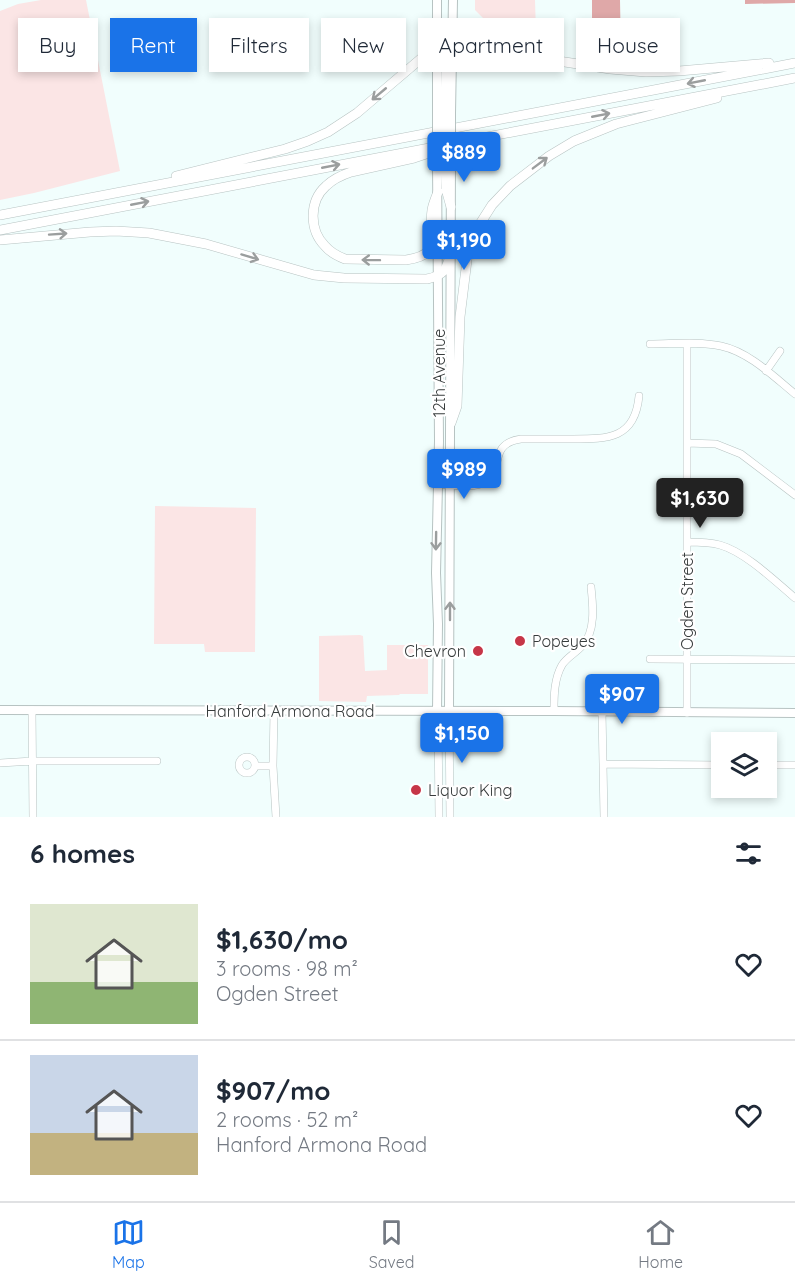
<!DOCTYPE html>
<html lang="en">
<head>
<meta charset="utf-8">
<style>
	:root { --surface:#fff; --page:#f6f6f7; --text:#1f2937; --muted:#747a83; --line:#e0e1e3; --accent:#1a73e8 }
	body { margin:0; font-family:Quicksand,sans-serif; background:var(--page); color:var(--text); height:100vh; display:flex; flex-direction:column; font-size:22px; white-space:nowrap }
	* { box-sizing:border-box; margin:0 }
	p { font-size:20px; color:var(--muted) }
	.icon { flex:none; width:33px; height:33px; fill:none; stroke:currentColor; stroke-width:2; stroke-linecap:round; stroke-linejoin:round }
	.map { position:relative; height:817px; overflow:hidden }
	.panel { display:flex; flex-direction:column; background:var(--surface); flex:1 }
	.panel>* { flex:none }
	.hud { position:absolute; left:18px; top:18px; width:759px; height:54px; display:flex; gap:12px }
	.tools { position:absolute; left:711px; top:732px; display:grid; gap:12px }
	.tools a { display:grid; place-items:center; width:66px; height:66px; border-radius:0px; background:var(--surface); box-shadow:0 3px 9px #0003; font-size:30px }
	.price { position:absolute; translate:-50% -51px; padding:0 14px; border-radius:6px; background:var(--accent); color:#fff; font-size:20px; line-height:39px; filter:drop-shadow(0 2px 3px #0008) }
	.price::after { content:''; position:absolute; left:50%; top:36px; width:18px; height:14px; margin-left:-9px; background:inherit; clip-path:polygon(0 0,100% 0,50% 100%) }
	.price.active { background:#222; color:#fff }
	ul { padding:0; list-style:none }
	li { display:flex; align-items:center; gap:18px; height:150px; padding:0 30px }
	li+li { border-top:2px solid var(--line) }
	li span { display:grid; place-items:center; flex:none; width:168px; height:120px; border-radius:0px; color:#555 }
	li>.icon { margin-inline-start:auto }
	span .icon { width:72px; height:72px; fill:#fffc; stroke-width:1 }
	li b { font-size:26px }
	h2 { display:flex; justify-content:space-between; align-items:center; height:72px; padding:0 30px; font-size:26px }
	.tag { padding:0 21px; border-radius:0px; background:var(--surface); box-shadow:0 3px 9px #0003; font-size:21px; line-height:54px }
	.tag.active { background:var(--accent); color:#fff }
	.menu { display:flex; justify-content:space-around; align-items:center; height:84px; border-top:2px solid var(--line); background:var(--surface); font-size:16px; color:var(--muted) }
	.menu a { display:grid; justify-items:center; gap:3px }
	.menu .active { color:var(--accent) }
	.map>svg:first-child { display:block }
</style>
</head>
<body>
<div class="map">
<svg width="795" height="817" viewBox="0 0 795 817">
	<rect width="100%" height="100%" fill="#f1fefd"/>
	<path fill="#fbe5e5" d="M41 0H86L120 171 34 193 0 200V11L18 4Z
		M475 0H535L536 33 483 18 475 10Z
		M155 506 256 508 255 652H205L204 644H154Z
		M360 635 363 636 365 671 387 670V645H428V694H400L399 695 367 696 366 702 319 701V636Z"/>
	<path fill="#dfa8a8" d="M592 0H620L621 55 592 48Z
		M745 0H795V3L745 4Z"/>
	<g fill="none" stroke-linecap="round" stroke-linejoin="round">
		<g stroke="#b7c3c2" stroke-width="8">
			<path id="minor" d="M650 344C673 344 698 341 721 346 749 352 773 376 795 394
				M766 371 780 351
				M687 443 716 444 741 454 795 495
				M438 484C451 485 468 488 481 484 508 477 484 444 521 439 538 439 556 439 573 439 608 439 635 439 639 396
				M687 542C699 542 709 542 720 545 745 552 775 581 795 598
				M650 659 795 660
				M32 710 33 817
				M274 711 273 766 276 817
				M437 711 438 717 439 817
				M449 711 450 817
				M554 711C554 696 554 679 562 665 567 657 576 653 582 646 596 632 593 605 591 587
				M602 711 604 817
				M687 713V344
				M239 765a8 8 0 1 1 16 0a8 8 0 1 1-16 0Z
				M0 763 33 761H157
				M603 764 722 765
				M766 765H795
				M255 766H273"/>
		</g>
		<g stroke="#b7c3c2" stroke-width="10">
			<path id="major" d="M451 113 453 0
				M437 115V0
				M0 710 554 711 795 713
				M437 711 438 624 436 573 439 441 437 162
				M449 711 451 160"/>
		</g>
		<g stroke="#b7c3c2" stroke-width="10">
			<path id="highway" d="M438 50 444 54 446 61 445 115
				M432 152 414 158 351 172C342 175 333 179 326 186 309 201 309 230 325 246 330 252 337 256 345 259L406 260C444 255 428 235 432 210 433 204 436 197 438 192
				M445 161 446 189 451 207
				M176 176 285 149 308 141 328 132 357 113 424 56 453 43H468L552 60 610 69 646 72 679 71 769 63
				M0 215 795 63
				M0 230 795 78
				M0 240 90 232 116 231 149 233 206 244 314 275 344 278 427 279C445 275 446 270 451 253
				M451 423 457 406 460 317 468 252 478 227 492 205 510 186 549 156 574 141 616 124 717 98"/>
		</g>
		<use href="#minor" stroke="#fff" stroke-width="7"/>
		<use href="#major" stroke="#fff" stroke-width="8"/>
		<use href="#highway" stroke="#fff" stroke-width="9"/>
		<g stroke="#b7c3c2" stroke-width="10" stroke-linecap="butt">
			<path id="major-bridge" d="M437 115V162
				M451 160V113"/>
		</g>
		<g stroke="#b7c3c2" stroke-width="10" stroke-linecap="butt">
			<path id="highway-bridge" d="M445 115V161"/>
		</g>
		<use href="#major-bridge" stroke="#fff" stroke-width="8"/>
		<use href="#highway-bridge" stroke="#fff" stroke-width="9"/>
	</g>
	<defs><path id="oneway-shaft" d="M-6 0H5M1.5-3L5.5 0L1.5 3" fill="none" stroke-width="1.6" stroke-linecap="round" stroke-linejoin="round" transform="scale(1.5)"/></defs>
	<g stroke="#9b9e9e">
		<use href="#oneway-shaft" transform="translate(696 82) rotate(169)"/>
		<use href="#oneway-shaft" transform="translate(379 94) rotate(140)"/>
		<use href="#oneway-shaft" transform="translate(601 115) rotate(-11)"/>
		<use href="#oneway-shaft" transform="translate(540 163) rotate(-37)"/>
		<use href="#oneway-shaft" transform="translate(331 166) rotate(-11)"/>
		<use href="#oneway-shaft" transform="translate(140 203) rotate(-11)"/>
		<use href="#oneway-shaft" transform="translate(58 234) rotate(-4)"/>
		<use href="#oneway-shaft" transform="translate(250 257) rotate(17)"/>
		<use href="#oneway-shaft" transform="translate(371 260) rotate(-179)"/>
		<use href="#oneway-shaft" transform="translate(436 541) rotate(91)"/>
		<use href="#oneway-shaft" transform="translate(450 611) rotate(-90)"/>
	</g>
	<g fill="#c63648" stroke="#fff" stroke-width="2">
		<circle cx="520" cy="641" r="6"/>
		<circle cx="478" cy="651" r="6"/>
		<circle cx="416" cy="790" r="6"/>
	</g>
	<g text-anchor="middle" stroke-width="4.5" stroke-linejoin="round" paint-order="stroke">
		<g font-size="16" fill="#373c3c" stroke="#fff">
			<text transform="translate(439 373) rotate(-90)" y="6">12th Avenue</text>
			<text transform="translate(687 601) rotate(-90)" y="6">Ogden Street</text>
			<text x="290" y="717">Hanford Armona Road</text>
		</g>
		<g font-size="16" fill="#373c3c" stroke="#fff" text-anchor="start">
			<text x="532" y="647">Popeyes</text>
			<text x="466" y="657" text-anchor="end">Chevron</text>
			<text x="428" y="796">Liquor King</text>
		</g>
	</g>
</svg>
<div class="tools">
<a><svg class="icon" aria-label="layers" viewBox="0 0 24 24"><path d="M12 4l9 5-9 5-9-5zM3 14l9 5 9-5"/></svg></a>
</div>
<b class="price" style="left:464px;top:183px">$889</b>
<b class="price" style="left:464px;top:271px">$1,190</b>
<b class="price" style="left:464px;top:500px">$989</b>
<b class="price active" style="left:700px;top:529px">$1,630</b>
<b class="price" style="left:622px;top:725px">$907</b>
<b class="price" style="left:462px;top:764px">$1,150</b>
<div class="hud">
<a class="tag">Buy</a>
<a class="tag active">Rent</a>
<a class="tag">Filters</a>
<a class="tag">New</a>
<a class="tag">Apartment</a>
<a class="tag">House</a>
</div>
</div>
<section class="panel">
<h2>6 homes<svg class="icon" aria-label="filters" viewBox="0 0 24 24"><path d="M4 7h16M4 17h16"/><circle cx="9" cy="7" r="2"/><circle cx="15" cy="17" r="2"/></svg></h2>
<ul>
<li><span style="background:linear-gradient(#dfe7d0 65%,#8fb573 0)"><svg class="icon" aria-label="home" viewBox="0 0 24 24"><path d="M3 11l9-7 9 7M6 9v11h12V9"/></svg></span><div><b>$1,630/mo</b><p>3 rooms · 98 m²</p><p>Ogden Street</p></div><svg class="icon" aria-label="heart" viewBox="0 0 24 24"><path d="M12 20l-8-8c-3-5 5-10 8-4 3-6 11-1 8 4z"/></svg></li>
<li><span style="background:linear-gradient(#c9d6e8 65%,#c2b280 0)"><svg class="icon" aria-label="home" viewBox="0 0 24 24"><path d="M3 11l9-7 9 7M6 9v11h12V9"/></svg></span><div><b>$907/mo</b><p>2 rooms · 52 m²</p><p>Hanford Armona Road</p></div><svg class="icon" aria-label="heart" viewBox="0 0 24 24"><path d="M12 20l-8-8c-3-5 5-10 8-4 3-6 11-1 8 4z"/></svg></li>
</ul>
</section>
<nav class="menu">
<a class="active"><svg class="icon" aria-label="map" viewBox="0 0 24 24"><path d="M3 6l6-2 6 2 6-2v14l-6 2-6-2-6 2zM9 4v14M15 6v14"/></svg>Map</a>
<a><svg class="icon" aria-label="saved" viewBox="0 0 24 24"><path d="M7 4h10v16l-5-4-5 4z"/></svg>Saved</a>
<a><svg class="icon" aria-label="home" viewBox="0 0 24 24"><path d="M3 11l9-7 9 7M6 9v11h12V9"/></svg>Home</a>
</nav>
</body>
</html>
